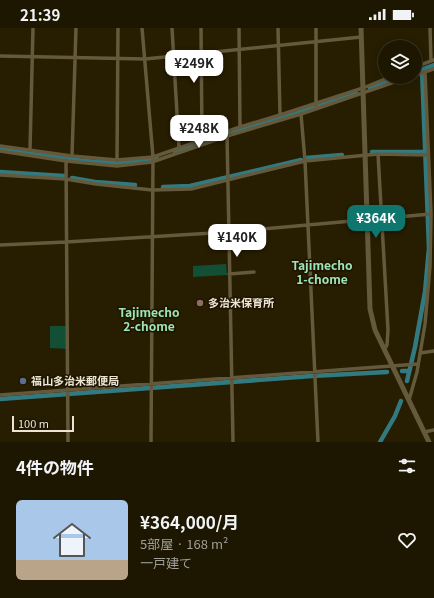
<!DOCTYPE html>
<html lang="ja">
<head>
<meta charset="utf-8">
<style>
	:root { --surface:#1d1601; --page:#2a2310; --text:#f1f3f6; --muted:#a09f99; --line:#3b3523; --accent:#0f766e }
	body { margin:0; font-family:Georgia,"Noto Sans JP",serif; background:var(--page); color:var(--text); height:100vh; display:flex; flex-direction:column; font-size:15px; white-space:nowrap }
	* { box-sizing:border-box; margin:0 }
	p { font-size:13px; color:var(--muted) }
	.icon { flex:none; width:22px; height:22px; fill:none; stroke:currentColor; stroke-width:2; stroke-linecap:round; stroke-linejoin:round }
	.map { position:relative; height:414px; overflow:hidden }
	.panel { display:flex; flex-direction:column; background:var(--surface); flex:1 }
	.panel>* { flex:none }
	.fabs { position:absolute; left:378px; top:12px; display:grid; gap:8px }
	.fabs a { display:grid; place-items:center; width:44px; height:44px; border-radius:50%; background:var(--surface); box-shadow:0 2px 10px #0003,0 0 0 1px var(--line); font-size:20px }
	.scale { position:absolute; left:12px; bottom:10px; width:62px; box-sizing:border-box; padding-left:4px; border:2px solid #ece5d4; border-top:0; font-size:11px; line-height:14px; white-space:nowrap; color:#ece5d4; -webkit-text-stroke:3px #1e1400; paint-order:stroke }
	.price { position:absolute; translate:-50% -34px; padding:0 9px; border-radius:8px; background:#fff; color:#222; font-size:13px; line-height:26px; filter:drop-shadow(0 1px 2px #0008) }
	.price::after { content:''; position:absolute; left:50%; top:24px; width:12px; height:9px; margin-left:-6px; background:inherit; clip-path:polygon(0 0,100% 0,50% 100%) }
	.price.selected { background:var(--accent); color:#fff }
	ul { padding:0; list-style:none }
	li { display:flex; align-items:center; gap:12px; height:100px; padding:0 16px }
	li+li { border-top:1px solid var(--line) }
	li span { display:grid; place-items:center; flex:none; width:112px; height:80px; border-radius:6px; color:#555 }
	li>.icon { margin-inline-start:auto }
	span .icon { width:48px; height:48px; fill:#fffc; stroke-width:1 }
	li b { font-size:17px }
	h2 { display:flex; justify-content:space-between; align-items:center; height:48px; padding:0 16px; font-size:17px }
	.status { display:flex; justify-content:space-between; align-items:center; height:28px; padding:0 20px; background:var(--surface); direction:ltr }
	.status svg { height:11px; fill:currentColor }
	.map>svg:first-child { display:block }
</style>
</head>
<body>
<div class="status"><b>21:39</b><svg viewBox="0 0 49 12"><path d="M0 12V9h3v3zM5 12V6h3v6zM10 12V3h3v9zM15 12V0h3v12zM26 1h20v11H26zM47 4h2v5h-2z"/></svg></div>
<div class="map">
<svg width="434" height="414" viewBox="0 0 434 414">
	<rect width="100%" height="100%" fill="#271d01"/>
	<path fill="#124f34" d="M226 236 227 247 193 249V238Z
		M50 298H68L69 321 50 320Z"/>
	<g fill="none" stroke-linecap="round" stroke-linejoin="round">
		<path stroke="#327a80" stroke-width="4.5" d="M415 44 434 37
			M370 60 402 49
			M0 120C51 128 105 141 157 131
			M175 124 236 103 356 65
			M372 124H426
			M306 130 342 127
			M0 144 64 148
			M72 150 95 154 135 157
			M163 159 190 158 301 132
			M402 343H409
			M407 353 415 319 425 264 429 220 422 42
			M0 371 312 348 387 344
			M380 414 395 388 401 373"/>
		<path stroke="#64593b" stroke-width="3.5" d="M142 0 153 129 151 414
			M172 0 179 120
			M201 0 202 111
			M239 0 240 99
			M278 0 280 87
			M316 0V81
			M430 0 431 33
			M0 28 145 31 361 9
			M415 39 434 32
			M415 47 434 41
			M301 86 305 133 318 414
			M227 106 233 414
			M0 118 72 128 117 132 153 129 240 99 280 87 363 60 390 49
			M30 122 33 0
			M0 123 66 133 117 138 152 134 227 108 301 86 409 49
			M378 126 388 302 387 317 384 322
			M72 128 76 0
			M66 132 68 414
			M117 133 118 0
			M0 147 66 151 96 156 152 162 191 161 305 133 378 126 428 127
			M0 217 66 214 229 204 431 186
			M229 246 254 244
			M420 325 434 323
			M0 367 418 336
			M409 372 417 344 425 296 430 238 431 186 425 44
			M424 404 434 402"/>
		<path stroke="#64593b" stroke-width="5" d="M361 0 370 281 375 302 429 414"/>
	</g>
	<circle fill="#8d6e63" stroke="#1e1400" stroke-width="1.5" cx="200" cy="275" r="4"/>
	<circle fill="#5c6f8a" stroke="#1e1400" stroke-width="1.5" cx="23" cy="353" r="4"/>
	<g text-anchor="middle" stroke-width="3" stroke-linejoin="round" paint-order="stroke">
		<g font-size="11" font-weight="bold" fill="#ece5d4" stroke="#1e1400" text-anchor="start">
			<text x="208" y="279">多治米保育所</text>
			<text x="31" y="357">福山多治米郵便局</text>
		</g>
		<g font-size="12" font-weight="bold" fill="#9de5b4" stroke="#1e1400">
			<text x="322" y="242">Tajimecho<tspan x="322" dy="14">1-chome</tspan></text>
			<text x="149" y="289">Tajimecho<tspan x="149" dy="14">2-chome</tspan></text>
		</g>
	</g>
</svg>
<div class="fabs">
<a><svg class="icon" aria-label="layers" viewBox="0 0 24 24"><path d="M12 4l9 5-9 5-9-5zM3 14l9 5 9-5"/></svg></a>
</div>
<div class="scale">100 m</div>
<b class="price" style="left:194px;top:56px">¥249K</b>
<b class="price" style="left:199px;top:121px">¥248K</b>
<b class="price selected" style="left:376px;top:211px">¥364K</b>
<b class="price" style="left:237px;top:230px">¥140K</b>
</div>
<section class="panel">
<h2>4件の物件<svg class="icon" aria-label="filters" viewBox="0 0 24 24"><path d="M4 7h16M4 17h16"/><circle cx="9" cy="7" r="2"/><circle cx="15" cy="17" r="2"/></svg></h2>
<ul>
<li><span style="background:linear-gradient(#a9c7e8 75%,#b9a48a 0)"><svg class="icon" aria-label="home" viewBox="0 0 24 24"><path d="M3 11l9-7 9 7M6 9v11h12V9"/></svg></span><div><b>¥364,000/月</b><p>5部屋 · 168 m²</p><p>一戸建て</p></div><svg class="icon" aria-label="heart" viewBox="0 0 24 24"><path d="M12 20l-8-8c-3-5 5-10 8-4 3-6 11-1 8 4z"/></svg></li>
</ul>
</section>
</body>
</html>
